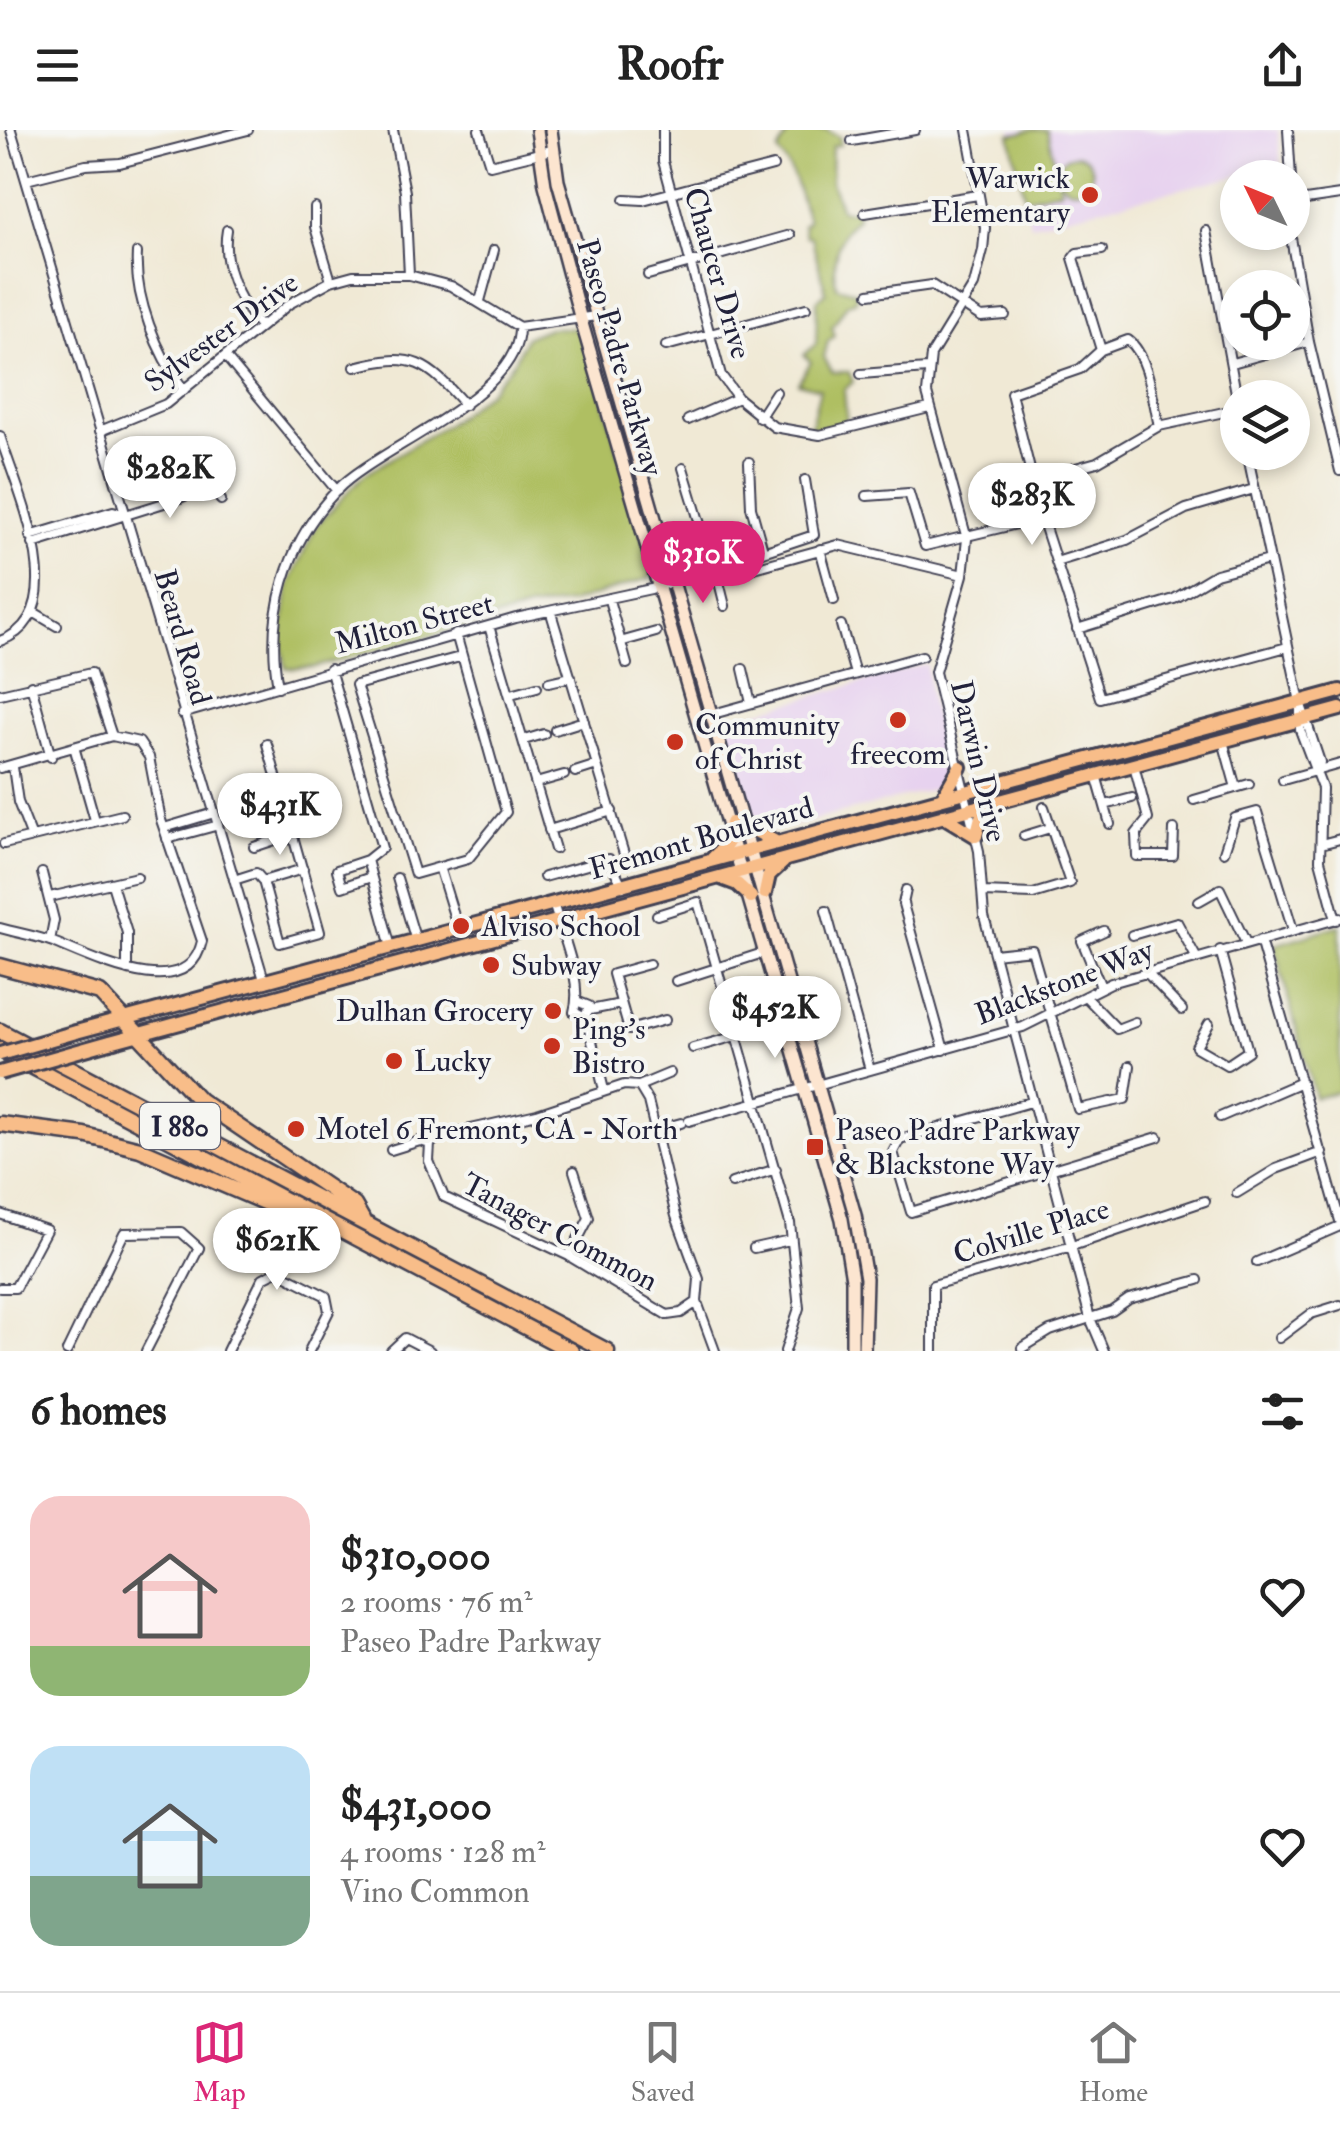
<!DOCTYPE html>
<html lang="en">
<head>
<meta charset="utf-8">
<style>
	:root { --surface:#fff; --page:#f6f6f6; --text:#222; --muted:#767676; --line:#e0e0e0; --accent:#db2777 }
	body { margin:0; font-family:"IM FELL Double Pica",serif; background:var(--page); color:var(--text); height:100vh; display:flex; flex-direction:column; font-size:38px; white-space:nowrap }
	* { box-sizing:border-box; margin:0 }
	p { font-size:32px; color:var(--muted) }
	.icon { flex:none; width:55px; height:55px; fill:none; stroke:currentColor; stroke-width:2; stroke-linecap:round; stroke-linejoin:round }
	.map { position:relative; height:1221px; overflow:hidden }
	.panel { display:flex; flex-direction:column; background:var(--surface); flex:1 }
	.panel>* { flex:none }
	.needle { width:65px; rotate:313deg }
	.buttons { position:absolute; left:1220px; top:30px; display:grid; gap:20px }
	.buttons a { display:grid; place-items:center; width:90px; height:90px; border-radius:50%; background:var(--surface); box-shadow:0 5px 15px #0003; font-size:50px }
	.price { position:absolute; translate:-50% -85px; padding:0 22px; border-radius:35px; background:#fff; color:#222; font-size:32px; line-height:65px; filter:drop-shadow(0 2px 5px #0008) }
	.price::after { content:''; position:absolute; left:50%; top:60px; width:30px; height:22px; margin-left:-15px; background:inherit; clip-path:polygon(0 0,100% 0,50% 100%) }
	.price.active { background:var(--accent); color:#fff }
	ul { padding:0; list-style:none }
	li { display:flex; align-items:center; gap:30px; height:250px; padding:0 30px }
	li span { display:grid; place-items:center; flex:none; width:280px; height:200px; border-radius:30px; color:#555 }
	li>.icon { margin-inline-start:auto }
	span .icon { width:120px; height:120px; fill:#fffc; stroke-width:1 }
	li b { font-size:42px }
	h2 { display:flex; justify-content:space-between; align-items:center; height:120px; padding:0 30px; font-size:42px }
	header { display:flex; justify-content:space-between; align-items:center; height:130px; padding:0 30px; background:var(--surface); font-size:45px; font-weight:700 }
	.menu { display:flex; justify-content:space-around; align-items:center; height:140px; border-top:2px solid var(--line); background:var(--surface); font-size:28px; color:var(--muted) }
	.menu a { display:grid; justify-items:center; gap:5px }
	.menu .active { color:var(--accent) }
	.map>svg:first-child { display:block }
</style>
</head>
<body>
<header><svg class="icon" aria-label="menu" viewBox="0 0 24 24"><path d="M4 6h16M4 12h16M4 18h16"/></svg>Roofr<svg class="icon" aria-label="share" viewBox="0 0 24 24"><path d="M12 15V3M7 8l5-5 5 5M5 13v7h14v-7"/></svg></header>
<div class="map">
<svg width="1340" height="1221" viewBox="0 0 1340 1221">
	<rect width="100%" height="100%" fill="#f6f6f2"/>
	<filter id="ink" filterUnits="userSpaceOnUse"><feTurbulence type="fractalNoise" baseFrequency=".01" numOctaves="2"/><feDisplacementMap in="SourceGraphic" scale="20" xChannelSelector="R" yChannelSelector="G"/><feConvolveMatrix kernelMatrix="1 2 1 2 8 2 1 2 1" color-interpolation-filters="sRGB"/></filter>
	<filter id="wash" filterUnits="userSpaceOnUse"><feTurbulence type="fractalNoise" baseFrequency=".0048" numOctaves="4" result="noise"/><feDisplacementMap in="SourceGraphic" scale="40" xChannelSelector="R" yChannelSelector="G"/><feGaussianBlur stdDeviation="2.25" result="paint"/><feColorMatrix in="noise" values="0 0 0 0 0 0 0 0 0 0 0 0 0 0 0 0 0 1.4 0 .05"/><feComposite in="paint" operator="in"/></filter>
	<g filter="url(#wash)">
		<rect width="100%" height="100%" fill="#f0e9d5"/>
		<path fill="#e7d2ef" d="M1012 0H1278L1281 35 1030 95Z
			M927 534 931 573 951 645 943 657 771 701 758 696 721 592Z"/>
		<path fill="#afbf62" stroke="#68704e" stroke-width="2.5" d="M790 0H826L840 7V15L832 16 831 52 841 80 856 81 857 89C837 102 830 136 837 157L856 162V170L847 174 832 197 835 206 828 211 824 227 832 242H849L853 252 844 260 847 294 810 299 820 259 798 253 811 232 804 225 816 214 817 170 826 163 811 107 805 106 803 95 808 91C800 66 794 39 778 22Z
			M1033 0H1047L1061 60 1025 68 1010 5Z
			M1058 42a17 17 0 1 1 34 0a17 17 0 1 1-34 0Z
			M549 198H575L586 209 653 441 650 448 571 473 529 479 315 537 286 539 281 511 289 454 316 396 364 345 449 293 488 262 513 233 526 207Z
			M1340 795V961L1315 968 1274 815Z"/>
	</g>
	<g filter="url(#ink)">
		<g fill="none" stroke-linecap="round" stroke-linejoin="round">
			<g stroke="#414052" stroke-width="12">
				<path id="minor" d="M11 0 265 853
					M393 0 405 62 409 145
					M479 0 490 35 552 20
					M663 0V31L710 205 721 245 738 268 774 297 820 305 929 278
					M967 0 985 98 983 120 974 155 931 225 927 263 967 409 963 445 935 542 979 721 984 786 1090 1188 1104 1221
					M1288 0 1291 48
					M852 11 915 0
					M26 50 86 35 120 33 248 0
					M625 69 643 70 773 36
					M1292 72 1340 65
					M315 78V97L331 151
					M865 83 978 65
					M227 100C221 133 238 171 259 195
					M1206 101 1238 274
					M1290 102 1309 212 1340 341
					M137 123C134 168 157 224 184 260
					M648 145 790 105
					M869 164 932 155 981 187 1005 185
					M480 171 494 120
					M666 216 806 178
					M1101 220 1073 128 1077 123 1102 120
					M225 226 337 361
					M1232 233 1309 212
					M355 237C413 221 427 232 465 275
					M861 244 927 239
					M759 288 776 262
					M688 290 738 268
					M1159 296C1153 272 1149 225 1128 210L1101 220 1080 239 1011 263 1042 388 1100 568 1287 517
					M100 301 166 274 289 174 331 151 353 145H409L451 156 519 197 596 186
					M0 306C16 359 77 484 0 511
					M1247 322 1300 572 1320 632 1317 640
					M749 332 751 377 763 420
					M683 338 713 437
					M1032 350 1097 332 1159 296 1238 279
					M867 366 909 363 925 416 1042 388
					M30 406 113 381 124 384
					M33 414 180 368 208 355 221 370
					M820 419 834 470
					M1056 432 1127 410 1186 379 1254 359
					M609 470 627 534
					M725 476 718 448 838 415 963 445
					M35 483 57 496
					M551 483 627 734
					M841 495 855 544
					M489 496 555 719
					M1077 499 1174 469 1216 444 1269 430
					M456 504 506 682 468 729 415 744 356 555 460 527
					M620 512 656 502
					M330 539 382 718 367 730 337 740 342 757 371 747
					M743 539 751 573
					M549 552 571 547
					M31 555 51 627
					M278 557C265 485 286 413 337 360 378 317 521 266 519 197
					M0 564 91 543 112 606
					M511 564 537 557
					M1300 572V600L1322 658 1320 730 1336 790
					M182 584 516 488 651 459 814 405 805 350
					M713 584 922 526
					M555 600 584 591
					M524 610 544 604
					M1223 611 1236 658
					M75 620 95 690
					M1134 635 1148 689 1136 704 1137 726H1173L1174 699
					M13 637 18 672 31 705
					M0 638 112 606 139 612 149 627 161 690 202 811C188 877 91 827 53 812 36 806 18 803 0 798
					M575 642 597 635
					M1096 645 1110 694
					M1283 650 1340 634
					M536 653 564 645
					M1194 670 1249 654
					M1105 675 1132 668
					M164 698 211 684
					M549 700 612 681
					M1024 706 1050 698
					M167 709 215 696
					M4 714 122 685
					M1321 714 1340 709
					M254 717 293 704
					M1224 722 1235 688 1257 682 1293 800
					M367 730 391 817
					M440 740 459 802
					M42 743 54 790 50 811
					M544 747 609 729 623 757
					M397 748 416 811
					M234 750 256 743 263 751 303 739
					M263 751 280 813 320 802 267 614
					M112 754 127 803V840
					M906 760 903 774 944 920
					M983 762 1033 764 1070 753 1044 677
					M50 767 137 747
					M1199 771 1220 759 1246 813
					M554 776C563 808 583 851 574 882L585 888 589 876 579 872
					M826 781 870 940
					M657 785 698 772 790 1093 799 1178 785 1221
					M1132 805 1177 792 1196 827
					M1260 810 1340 1091
					M994 824 1032 820 1078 979 1125 969 1130 936
					M649 834 613 844 629 900 665 890
					M1146 842 1182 880
					M676 851 766 822
					M1101 857 1082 811 1104 801
					M1085 866 1117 899 1135 892
					M590 880 621 874
					M586 887 604 960
					M1209 894 1196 917 1227 935 1248 921 1220 820
					M693 918 736 906
					M639 956 624 955 537 984 440 1006 430 1014 429 1031 444 1067 569 1126 667 1185 681 1183 697 1172
					M639 956 648 971 676 1086 699 1149 697 1172
					M639 956 670 943
					M1031 972 900 1009 893 1022 911 1082 1158 1007
					M1220 987 1301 952
					M689 991 1023 897 1111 853 1340 788
					M655 1000 681 993
					M391 1020 420 1011 430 1014
					M732 1053 776 1039
					M1237 1063 1276 1039 1322 1022
					M0 1084 46 1100 15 1158H0
					M754 1118 790 1110
					M569 1126 589 1088 574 1041
					M1257 1132 1340 1096
					M697 1172 715 1221
					M1279 1208 1311 1184 1340 1175
					M1022 1218 1050 1201 1112 1181 1129 1169 1198 1150
					M67 1221 124 1103 181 1102 199 1118 146 1221
					M227 1221 263 1148 277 1141 326 1166 329 1181 309 1221
					M391 1221 405 1208 430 1221
					M933 1221V1155L1072 1116 1205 1071"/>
			</g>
			<g stroke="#414052" stroke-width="16">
				<path id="secondary" d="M537 0 545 55 581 190 842 1089 852 1149V1221
					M551 0 558 51 855 1085 866 1148 864 1221"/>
			</g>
			<g stroke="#414052" stroke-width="18">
				<path id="primary" d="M944 665 960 637
					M943 686 976 706 981 687 995 674
					M746 696 774 711
					M712 729 727 714 731 693
					M721 748 737 754 751 767
					M765 763 769 745 783 732
					M76 902 1340 561
					M110 912 1340 579"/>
			</g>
			<g stroke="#414052" stroke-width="19">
				<path id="motorway" d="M0 836 100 863 199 970 354 1075 362 1089
					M0 901 607 1221
					M1 920 571 1221
					M0 994 84 1005 140 1019 306 1090"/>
			</g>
			<use href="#minor" stroke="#fff" stroke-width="8"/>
			<use href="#secondary" stroke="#fce5d0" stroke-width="11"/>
			<use href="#primary" stroke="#f8bd89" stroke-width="12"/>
			<use href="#motorway" stroke="#f8bd89" stroke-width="14"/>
			<g stroke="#414052" stroke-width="18" stroke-linecap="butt">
				<path id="primary-bridge" d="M0 924 76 902
					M0 943 110 912"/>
			</g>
			<use href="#primary-bridge" stroke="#f8bd89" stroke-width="12"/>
		</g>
	</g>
	<g fill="#c8321e" stroke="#f6f6f2" stroke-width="4">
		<circle cx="1090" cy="65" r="10"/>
		<circle cx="898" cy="590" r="10"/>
		<circle cx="675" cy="612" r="10"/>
		<circle cx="461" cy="796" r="10"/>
		<circle cx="491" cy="835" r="10"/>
		<circle cx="553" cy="881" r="10"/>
		<circle cx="552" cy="916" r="10"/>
		<circle cx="394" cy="931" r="10"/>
		<circle cx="296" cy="999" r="10"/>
		<rect x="805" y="1007" width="20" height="20" rx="5"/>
	</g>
	<g text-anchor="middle" stroke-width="8" stroke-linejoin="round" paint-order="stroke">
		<rect fill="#f6f6f2" stroke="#626272" stroke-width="2.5" x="140" y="973" width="80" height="46" rx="8"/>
		<g font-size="28" font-weight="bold" fill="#22223b">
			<text x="180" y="1006">I 880</text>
		</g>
		<g font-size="30" fill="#22223b" stroke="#f6f6f2" text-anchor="start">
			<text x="1070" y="58" text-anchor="end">Warwick<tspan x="1070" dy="34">Elementary</tspan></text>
			<text x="695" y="605">Community<tspan x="695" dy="34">of Christ</tspan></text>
			<text x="898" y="634" text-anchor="middle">freecom</text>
			<text x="481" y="806">Alviso School</text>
			<text x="511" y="845">Subway</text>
			<text x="533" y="891" text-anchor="end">Dulhan Grocery</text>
			<text x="572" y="909">Ping's<tspan x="572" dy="34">Bistro</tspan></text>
			<text x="414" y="941">Lucky</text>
			<text x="316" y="1009">Motel 6 Fremont, CA - North</text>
			<text x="835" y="1010">Paseo Padre Parkway<tspan x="835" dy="34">&amp; Blackstone Way</tspan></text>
		</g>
		<g font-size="30" fill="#22223b" stroke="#f6f6f2">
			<text transform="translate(718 143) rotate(74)" y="10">Chaucer Drive</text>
			<text transform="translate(221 202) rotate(-36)" y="10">Sylvester Drive</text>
			<text transform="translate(620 227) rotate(74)" y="10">Paseo Padre Parkway</text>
			<text transform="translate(414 493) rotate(-15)" y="10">Milton Street</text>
			<text transform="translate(183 507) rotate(74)" y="10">Beard Road</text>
			<text transform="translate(979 631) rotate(77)" y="10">Darwin Drive</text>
			<text transform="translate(701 708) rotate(-16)" y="10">Fremont Boulevard</text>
			<text transform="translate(1064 852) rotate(-21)" y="10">Blackstone Way</text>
			<text transform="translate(1031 1101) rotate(-17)" y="10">Colville Place</text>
			<text transform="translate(560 1102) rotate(28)" y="10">Tanager Common</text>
		</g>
	</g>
</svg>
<div class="buttons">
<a><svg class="needle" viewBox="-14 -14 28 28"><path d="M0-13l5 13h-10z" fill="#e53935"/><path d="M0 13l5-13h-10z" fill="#767676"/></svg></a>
<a><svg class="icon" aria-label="locate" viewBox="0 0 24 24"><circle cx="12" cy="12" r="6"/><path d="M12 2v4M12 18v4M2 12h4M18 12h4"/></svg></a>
<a><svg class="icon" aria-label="layers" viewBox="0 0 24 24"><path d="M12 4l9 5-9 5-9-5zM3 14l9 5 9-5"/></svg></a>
</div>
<b class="price" style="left:170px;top:391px">$282K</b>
<b class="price" style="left:1032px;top:418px">$283K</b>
<b class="price active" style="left:703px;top:476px">$310K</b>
<b class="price" style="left:280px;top:728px">$431K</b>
<b class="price" style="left:775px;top:931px">$452K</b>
<b class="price" style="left:277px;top:1163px">$621K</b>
</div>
<section class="panel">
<h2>6 homes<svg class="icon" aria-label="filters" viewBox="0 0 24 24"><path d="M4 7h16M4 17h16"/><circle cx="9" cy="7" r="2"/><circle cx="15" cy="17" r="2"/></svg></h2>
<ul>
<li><span style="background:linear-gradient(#f6c9c9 75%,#8fb573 0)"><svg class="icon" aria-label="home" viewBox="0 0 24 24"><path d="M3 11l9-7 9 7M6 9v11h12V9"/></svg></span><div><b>$310,000</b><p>2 rooms · 76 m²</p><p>Paseo Padre Parkway</p></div><svg class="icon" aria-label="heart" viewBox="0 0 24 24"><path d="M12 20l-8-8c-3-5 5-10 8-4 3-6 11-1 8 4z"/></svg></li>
<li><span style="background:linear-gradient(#bfe0f5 65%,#7fa58c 0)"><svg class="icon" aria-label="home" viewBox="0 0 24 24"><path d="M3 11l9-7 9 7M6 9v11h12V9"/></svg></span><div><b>$431,000</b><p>4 rooms · 128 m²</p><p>Vino Common</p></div><svg class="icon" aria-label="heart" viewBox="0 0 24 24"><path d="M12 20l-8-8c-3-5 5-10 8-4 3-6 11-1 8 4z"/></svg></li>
</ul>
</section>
<nav class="menu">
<a class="active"><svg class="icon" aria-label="map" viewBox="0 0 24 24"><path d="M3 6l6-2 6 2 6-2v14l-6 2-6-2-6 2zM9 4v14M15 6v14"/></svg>Map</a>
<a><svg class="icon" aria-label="saved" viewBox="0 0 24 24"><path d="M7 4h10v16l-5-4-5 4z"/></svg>Saved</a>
<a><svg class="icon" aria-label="home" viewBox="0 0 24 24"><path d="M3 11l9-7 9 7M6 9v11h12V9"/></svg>Home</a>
</nav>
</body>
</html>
